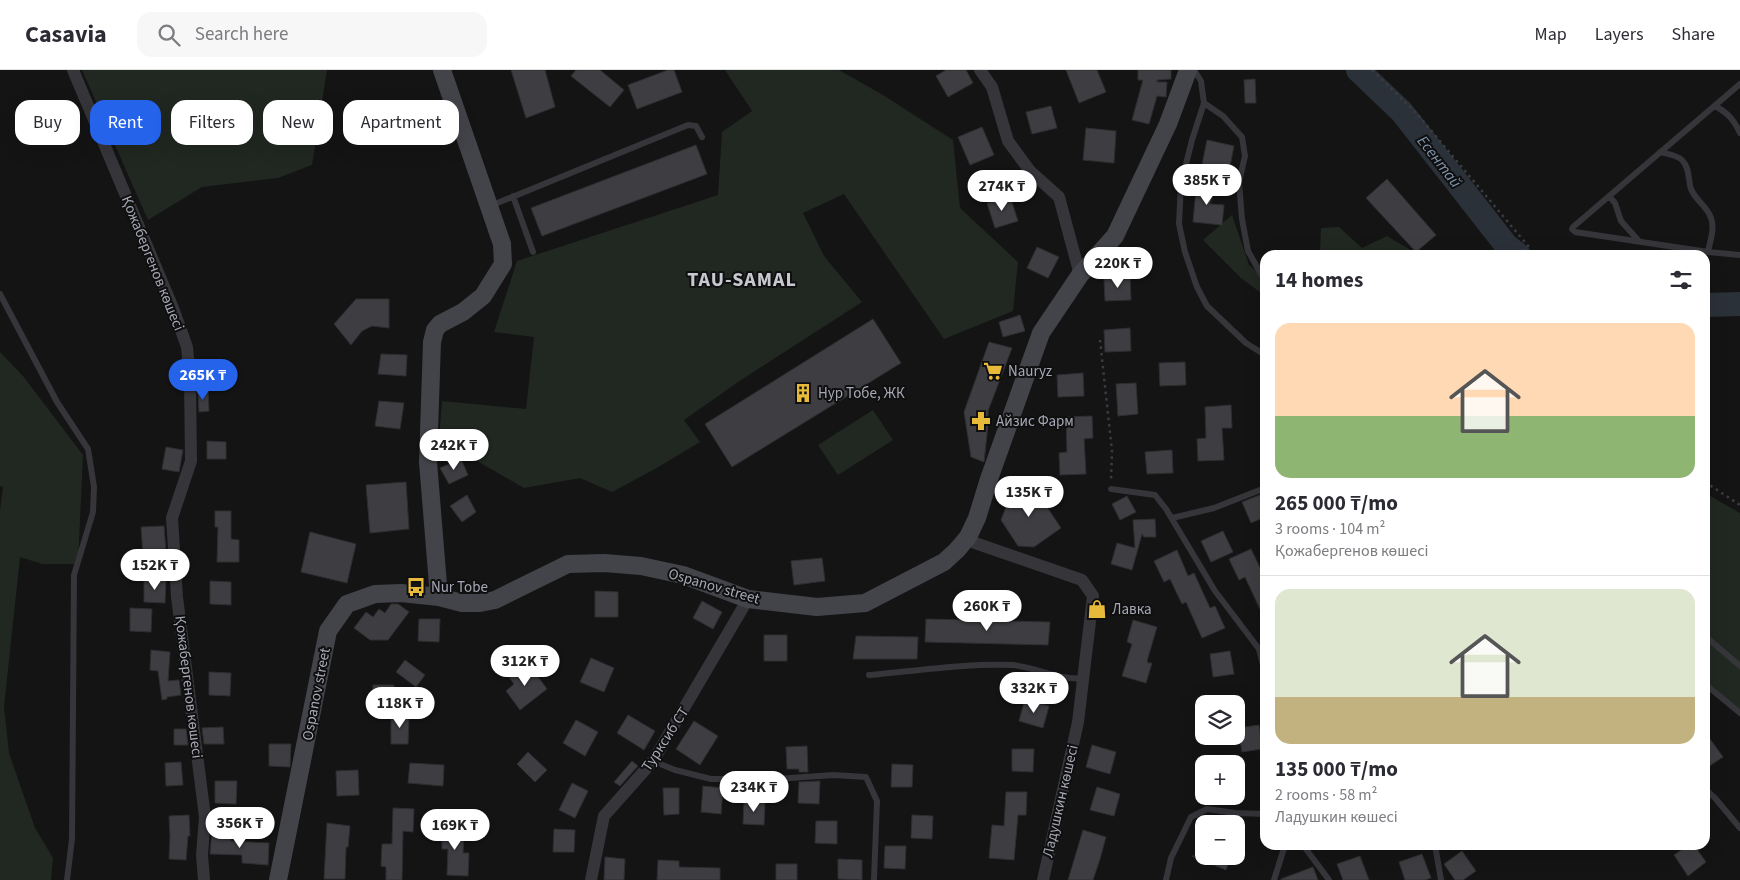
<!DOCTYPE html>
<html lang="en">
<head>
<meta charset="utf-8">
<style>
	:root { --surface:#fff; --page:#f7f7f7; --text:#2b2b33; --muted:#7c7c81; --line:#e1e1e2; --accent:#2563eb }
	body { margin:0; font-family:"Source Sans 3",sans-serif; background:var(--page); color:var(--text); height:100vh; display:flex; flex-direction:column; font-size:19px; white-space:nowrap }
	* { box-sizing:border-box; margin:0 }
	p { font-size:16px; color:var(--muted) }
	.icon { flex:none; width:28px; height:28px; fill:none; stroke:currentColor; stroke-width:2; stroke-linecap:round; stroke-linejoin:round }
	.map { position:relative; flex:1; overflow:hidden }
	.sheet { position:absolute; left:1260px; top:180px; width:450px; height:600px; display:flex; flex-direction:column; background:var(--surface); border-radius:15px; box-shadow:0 5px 20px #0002 }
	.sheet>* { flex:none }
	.hud { position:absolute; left:15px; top:30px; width:475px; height:45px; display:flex; gap:10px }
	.tools { position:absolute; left:1195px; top:625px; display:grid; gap:10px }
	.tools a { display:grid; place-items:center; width:50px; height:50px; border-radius:10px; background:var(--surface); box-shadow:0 5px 20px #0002; font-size:25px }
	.price { position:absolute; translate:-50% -42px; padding:0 11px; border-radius:18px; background:#fff; color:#222; font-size:16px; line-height:32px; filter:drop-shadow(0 1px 2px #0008) }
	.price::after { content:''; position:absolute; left:50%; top:30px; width:15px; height:11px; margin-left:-8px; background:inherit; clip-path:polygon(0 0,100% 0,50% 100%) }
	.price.on { background:var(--accent); color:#fff }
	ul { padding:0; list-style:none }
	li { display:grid; align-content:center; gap:10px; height:265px; padding:0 15px }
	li+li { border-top:1px solid var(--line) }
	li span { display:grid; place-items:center; height:155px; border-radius:15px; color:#555 }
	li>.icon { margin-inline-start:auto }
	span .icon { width:90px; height:90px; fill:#fffc; stroke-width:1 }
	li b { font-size:21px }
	h2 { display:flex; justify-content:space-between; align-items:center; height:60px; padding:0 15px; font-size:21px }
	.chip { padding:0 18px; border-radius:15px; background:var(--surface); box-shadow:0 5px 20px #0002; font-size:18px; line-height:45px }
	.chip.on { background:var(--accent); color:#fff }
	header { display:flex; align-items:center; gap:30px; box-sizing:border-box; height:70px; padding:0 25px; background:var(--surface); border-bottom:1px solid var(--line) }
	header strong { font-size:24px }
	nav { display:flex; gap:28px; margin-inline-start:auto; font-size:18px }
	.search { width:350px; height:45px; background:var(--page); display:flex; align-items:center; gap:12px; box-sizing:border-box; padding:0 18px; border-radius:15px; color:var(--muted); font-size:19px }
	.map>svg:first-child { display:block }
</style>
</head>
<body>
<header>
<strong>Casavia</strong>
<div class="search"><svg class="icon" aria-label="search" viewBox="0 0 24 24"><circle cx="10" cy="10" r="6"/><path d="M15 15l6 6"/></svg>Search here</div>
<nav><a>Map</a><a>Layers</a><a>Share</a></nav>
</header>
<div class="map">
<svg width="1740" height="810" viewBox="0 0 1740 810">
	<rect width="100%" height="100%" fill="#141415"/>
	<path fill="#202821" d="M82 0H327L312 95 278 108 202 117 148 150Z
		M725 0H839L883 25 953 70 960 138 1018 192 1013 241 944 269 844 124 803 143 824 186 862 232 741 310 684 350 700 372 655 399 612 422 580 408 524 418 439 369 442 331 526 339 534 267 494 262 517 191 718 125 722 62 752 41Z
		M1232 145 1249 195 1265 208V226L1241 208 1203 170Z
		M1339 157 1362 178 1387 166 1417 184H1444L1447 185H1326L1320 181 1321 158Z
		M0 282 23 306 83 385 78 494H42L20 487 4 637 9 683 35 758 53 788 51 810H0V440L3 417 0 416Z
		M873 340 893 370 838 405 818 375Z
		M1705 423 1740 443V646L1705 618Z"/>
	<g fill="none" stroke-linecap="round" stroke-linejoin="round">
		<path stroke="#2b3138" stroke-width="24" d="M1358 0 1402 42 1506 175 1519 185
			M1705 235 1740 234"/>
	</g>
	<path fill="#3e3e42" stroke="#2e2e31" d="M511 0H545L555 37 526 48Z
		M576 0H600L624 20 610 37 571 6Z
		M668 0H674L682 22 637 39 628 15Z
		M946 0H966L973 13 948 27 936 6Z
		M1066 0H1097L1106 22 1079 33Z
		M1138 0H1171V9L1157 10V12H1167L1166 27 1157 26 1149 54 1132 50 1143 10H1138Z
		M1255 9 1256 33H1245L1244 10Z
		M1051 36 1057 58 1032 64 1026 42Z
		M982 57 994 85 970 95 958 67Z
		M1086 58 1116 61 1114 93 1083 90Z
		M1207 70 1234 76 1229 101 1202 95Z
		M696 75 707 104 542 166 531 138Z
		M1387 109 1436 165 1416 182 1366 128Z
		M1200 111 1216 117 1210 134 1224 135 1222 155 1193 152 1196 120Z
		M1010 126 1018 151 995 158 987 133Z
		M1037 177 1059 187 1048 208 1027 198Z
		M1130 207 1131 230 1105 231 1104 209Z
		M356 229H389V258L372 256 362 261 351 275 334 254Z
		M1020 245 1025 261 1003 267 999 252Z
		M873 249 901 293 732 397 705 354Z
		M1130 258 1131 281 1105 282 1104 260Z
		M989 272 1012 278 988 341V355L984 392 971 387 964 342Z
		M381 284 407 285 406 306 378 304Z
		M1185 292 1186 315 1160 316 1159 293Z
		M1083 303 1084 326 1058 327 1057 305Z
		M1136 313 1138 344 1118 346 1116 314Z
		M198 320H208L209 341 199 342Z
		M379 331 404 333 400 359 375 356Z
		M1231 335 1232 358H1222L1224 390 1198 391 1197 369 1206 368 1205 337Z
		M1092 346 1093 368 1084 369 1086 404 1060 405 1059 383 1067 382 1066 347Z
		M207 371 226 372V389H207Z
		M166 377 183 380 179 402 162 399Z
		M1172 380 1173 403 1147 404 1145 382Z
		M461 389 468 405 449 414 440 398Z
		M406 412 409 459 370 463 366 415Z
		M1031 413 1061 458 1034 477 1018 476 1001 450 1011 424Z
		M1265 423V447L1251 453 1242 432Z
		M467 425 476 442 462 452 450 436Z
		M1127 426 1136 442 1120 450 1112 434Z
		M215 441H231V469L239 470V492H217L218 457H215Z
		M1155 449 1156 467H1144L1142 464 1132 500 1111 494 1117 473 1135 478 1133 450Z
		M164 456 166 482 143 484 141 457Z
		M1223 461 1233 482 1211 492 1201 471Z
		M310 462 356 474 347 513 301 502Z
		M1251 479 1265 508V550L1245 507 1239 510 1229 489Z
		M1177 480 1188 506 1194 503 1210 538 1215 536 1225 558 1202 568 1186 532 1182 534 1170 509 1164 512 1154 491Z
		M822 488 825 511 794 515 791 491Z
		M144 510H166L165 533 144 532Z
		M210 511 231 512V535L210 534Z
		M595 521 618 522V547H595Z
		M702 531 722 542 713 559 693 548Z
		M391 534H398L409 542 388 570H370L354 558 366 542 373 547 379 539 385 543Z
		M130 538 152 539 151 562 130 561Z
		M419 549H440L439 572 418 571Z
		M926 549 1050 552 1048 575 925 572Z
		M1133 550 1157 557 1147 591 1148 593H1152L1146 613 1122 606 1132 574 1127 572Z
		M764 565H787V591H764Z
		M856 566 918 567 917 589H853Z
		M151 580 170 582 168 611 179 610 181 625 167 627V629L162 630 158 601 150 600Z
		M1230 581 1234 604 1213 607 1210 584Z
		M591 588 614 598 604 622 580 612Z
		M405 590 425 605 416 617 396 602Z
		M531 597 547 619 520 640 506 621 514 614 508 606 518 599 522 604Z
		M209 602 231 603 230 626 209 625Z
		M373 615H394L393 638 372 637Z
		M1025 629 1049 636 1043 658 1019 651Z
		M391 645H409L408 674H391Z
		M628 645 655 661 644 680 617 663Z
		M576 650 598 662 585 686 563 673Z
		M694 651 718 666 700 695 676 679Z
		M1259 655 1262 679 1242 682 1238 658Z
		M223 657 224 674H204L202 658Z
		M174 659H186L188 675H174Z
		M1705 662 1723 687 1705 699Z
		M269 674H291L290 697 269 696Z
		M1092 675 1116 682 1110 704 1086 697Z
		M807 676 808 702H799V699H787L786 677Z
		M1012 679H1034L1033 702 1012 701Z
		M528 682 547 700 535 712 517 694Z
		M632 691 638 696 620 716 614 712Z
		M181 692 183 715 166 716 165 693Z
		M410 693 444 695 443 716 408 713Z
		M892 694 913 695 912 717H891Z
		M358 700 359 725 337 726 336 701Z
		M215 711H237L236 734 215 733Z
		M820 711 819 734 798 733 799 712Z
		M572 713 588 721 575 748 559 740Z
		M703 716 723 718 721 744 701 742Z
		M1097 717 1120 724 1114 746 1090 740Z
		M663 718H679V744L664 745Z
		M1006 722H1027L1026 745H1018L1014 790 989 788 992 755 1004 756Z
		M744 732H765L764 755 743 754Z
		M393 738 414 739 413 762 403 761 402 810H386V797L381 796 382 774H392Z
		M189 745 190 766H188L186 790 169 789 170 767 169 746Z
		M912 745 933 746 932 769 911 768Z
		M816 751H837V774L815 773Z
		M327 753 350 756 348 777H346L345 809H324Z
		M442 757H464L463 783H469L468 806 447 805 448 779H442Z
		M554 759 575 760 574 782H553Z
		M1083 760 1106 767 1100 789 1093 810H1068Z
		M212 762H231V771L269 773 268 795 242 793V785L210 784Z
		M1689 775H1694L1706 792 1688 806 1674 785Z
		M885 776H906L905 799 884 798Z
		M1462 781 1476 801 1463 810H1455L1444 794Z
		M1422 784 1431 808 1425 810H1405L1399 792Z
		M1192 786H1231L1226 800Z
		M1360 786 1369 810H1343L1337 794Z
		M605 787 625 789 624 810H604Z
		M838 789 862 790V810L838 809Z
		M658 790 679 791V797L720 798V810H657Z
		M776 794H797V810H776Z
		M1313 797 1318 810H1281V809Z"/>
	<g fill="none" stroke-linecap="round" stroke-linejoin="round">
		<path stroke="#3b3c41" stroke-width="2.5" stroke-dasharray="2.5 4" stroke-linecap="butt" d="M1372 0 1418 45 1529 177 1520 185
			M1100 270 1112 381 1111 410
			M1705 412 1740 435"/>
		<path stroke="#35353a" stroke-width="6" d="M1194 0 1201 11 1204 33 1192 70 1181 114 1179 154 1185 182 1197 217 1207 236 1246 273 1265 285
			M1740 14 1573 157 1572 159 1575 162 1708 182 1740 185
			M1204 33 1223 46 1242 67 1245 86 1239 112 1242 149 1248 181 1265 211
			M1715 36C1728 43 1734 50 1740 63
			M1660 82C1667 84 1677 85 1682 90 1690 98 1688 110 1691 119 1696 131 1707 136 1711 148 1715 159 1710 171 1708 182
			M513 126 533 182
			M1609 126 1615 133 1621 151 1638 170
			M490 136 688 55 696 56 702 67
			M0 224 57 332 88 379 94 417 93 442 74 505 72 769 67 810
			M1111 419 1155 425 1166 439 1215 521 1259 579 1265 603
			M1172 448 1214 438 1265 418
			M1705 566 1740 596
			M869 605C915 601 967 593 1012 595 1037 597 1058 611 1084 608
			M1705 614 1740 643
			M653 691 675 700 711 709H776L833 705 866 707 877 731 874 810
			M1705 719 1715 728 1740 758
			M1303 775 1329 810
			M1435 775 1441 810
			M1166 810 1171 788 1191 747 1207 739 1235 743 1265 744
			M1274 810 1285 775"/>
		<path stroke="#35353a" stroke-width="12" d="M73 0 173 238 187 277 190 309 191 391 172 448 177 527 205 747 202 785 204 810
			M980 0 992 17 1008 71 1030 101 1059 127 1080 205
			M968 467 975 473 1082 510 1093 526 1078 652 1043 810
			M591 810 604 746 653 691 748 529"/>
		<path stroke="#43444a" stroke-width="18" d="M439 527 428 392 432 272 435 260 440 254 463 242 483 226 503 194 502 174 442 0
			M278 810 328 561 347 534 375 524 401 523 439 527 462 533H480L495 530 568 494 604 493 641 496 683 505 748 529 817 537 865 533 944 492 957 480 968 467 977 448 989 409 1041 263 1080 205 1115 166 1168 54 1188 0"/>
	</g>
	<defs>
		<g id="supermarket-bare" transform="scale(1.5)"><path d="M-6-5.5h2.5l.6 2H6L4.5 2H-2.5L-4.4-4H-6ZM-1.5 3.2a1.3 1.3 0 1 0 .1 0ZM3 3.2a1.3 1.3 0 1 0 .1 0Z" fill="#e7ba3a" stroke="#0f0f10" stroke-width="2.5" paint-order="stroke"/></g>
		<g id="building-bare" transform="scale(1.5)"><path d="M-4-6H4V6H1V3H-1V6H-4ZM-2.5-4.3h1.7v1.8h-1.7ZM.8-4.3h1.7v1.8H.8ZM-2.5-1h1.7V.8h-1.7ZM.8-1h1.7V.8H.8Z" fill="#e7ba3a" stroke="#0f0f10" stroke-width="2.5" paint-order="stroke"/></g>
		<g id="pharmacy-bare" transform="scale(1.5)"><path d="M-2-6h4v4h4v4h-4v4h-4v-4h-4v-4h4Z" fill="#e7ba3a" stroke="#0f0f10" stroke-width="2.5" paint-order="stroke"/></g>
		<g id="bus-bare" transform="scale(1.5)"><path d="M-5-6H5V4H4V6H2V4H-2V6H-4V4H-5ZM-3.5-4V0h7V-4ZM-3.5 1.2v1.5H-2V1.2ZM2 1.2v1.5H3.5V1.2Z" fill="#e7ba3a" stroke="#0f0f10" stroke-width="2.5" paint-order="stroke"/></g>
		<g id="shop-bare" transform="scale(1.5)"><path d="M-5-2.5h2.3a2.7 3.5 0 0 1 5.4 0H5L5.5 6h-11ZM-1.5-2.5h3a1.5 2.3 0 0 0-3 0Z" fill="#e7ba3a" stroke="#0f0f10" stroke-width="2.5" paint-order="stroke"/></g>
	</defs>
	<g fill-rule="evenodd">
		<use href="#supermarket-bare" x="993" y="301"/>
		<use href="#building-bare" x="803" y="323"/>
		<use href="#pharmacy-bare" x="981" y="351"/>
		<use href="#bus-bare" x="416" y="517"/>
		<use href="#shop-bare" x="1097" y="539"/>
	</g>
	<g text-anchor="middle" stroke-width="4" stroke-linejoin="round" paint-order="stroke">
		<g font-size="15" fill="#a6a9b5" stroke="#0f0f10">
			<text transform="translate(153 193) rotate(68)" y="5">Қожабергенов көшесі</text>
			<text transform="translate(714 516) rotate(16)" y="5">Ospanov street</text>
			<text transform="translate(189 617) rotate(83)" y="5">Қожабергенов көшесі</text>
			<text transform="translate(316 624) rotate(-79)" y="5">Ospanov street</text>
			<text transform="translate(665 669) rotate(-57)" y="5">Турксиб СТ</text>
			<text transform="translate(1060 731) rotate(-77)" y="5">Ладушкин көшесі</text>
		</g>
		<g font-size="15" fill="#a6a9b5" stroke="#0f0f10" text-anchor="start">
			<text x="1008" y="306">Nauryz</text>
			<text x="818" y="328">Нур Тобе, ЖК</text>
			<text x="996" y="356">Айзис Фарм</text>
			<text x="431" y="522">Nur Tobe</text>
			<text x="1112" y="544">Лавка</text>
		</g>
		<g font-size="16" font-style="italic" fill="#7f94ae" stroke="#0f0f10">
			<text transform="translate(1440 91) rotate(52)" y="6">Есентай</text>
		</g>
		<g font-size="20" font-weight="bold" letter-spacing="1" fill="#c7c9d1" stroke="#0f0f10">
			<text x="742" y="216">TAU-SAMAL</text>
		</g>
	</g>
</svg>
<div class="tools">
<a><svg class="icon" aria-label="layers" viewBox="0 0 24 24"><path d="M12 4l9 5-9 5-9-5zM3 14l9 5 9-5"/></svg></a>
<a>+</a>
<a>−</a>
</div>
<b class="price" style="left:1207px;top:136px">385K ₸</b>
<b class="price" style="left:1002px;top:142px">274K ₸</b>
<b class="price" style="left:1118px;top:219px">220K ₸</b>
<b class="price on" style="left:203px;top:331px">265K ₸</b>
<b class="price" style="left:454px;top:401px">242K ₸</b>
<b class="price" style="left:1029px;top:448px">135K ₸</b>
<b class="price" style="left:155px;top:521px">152K ₸</b>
<b class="price" style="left:987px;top:562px">260K ₸</b>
<b class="price" style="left:525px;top:617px">312K ₸</b>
<b class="price" style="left:1034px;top:644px">332K ₸</b>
<b class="price" style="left:400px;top:659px">118K ₸</b>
<b class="price" style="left:754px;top:743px">234K ₸</b>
<b class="price" style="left:240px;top:779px">356K ₸</b>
<b class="price" style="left:455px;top:781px">169K ₸</b>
<div class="hud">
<a class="chip">Buy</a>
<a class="chip on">Rent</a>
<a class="chip">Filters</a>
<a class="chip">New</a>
<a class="chip">Apartment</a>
</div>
<section class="sheet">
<h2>14 homes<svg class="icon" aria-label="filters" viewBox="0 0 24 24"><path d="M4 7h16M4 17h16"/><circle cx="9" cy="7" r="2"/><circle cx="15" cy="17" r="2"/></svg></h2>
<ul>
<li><span style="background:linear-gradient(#ffd9b3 60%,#8fb573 0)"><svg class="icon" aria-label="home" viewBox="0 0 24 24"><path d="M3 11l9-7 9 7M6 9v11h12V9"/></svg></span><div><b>265 000 ₸/mo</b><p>3 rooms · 104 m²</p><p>Қожабергенов көшесі</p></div></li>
<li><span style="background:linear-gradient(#dfe7d0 70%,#c2b280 0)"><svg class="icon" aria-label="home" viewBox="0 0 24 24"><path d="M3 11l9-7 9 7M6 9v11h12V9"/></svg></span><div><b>135 000 ₸/mo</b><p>2 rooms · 58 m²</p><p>Ладушкин көшесі</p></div></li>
</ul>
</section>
</div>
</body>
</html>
